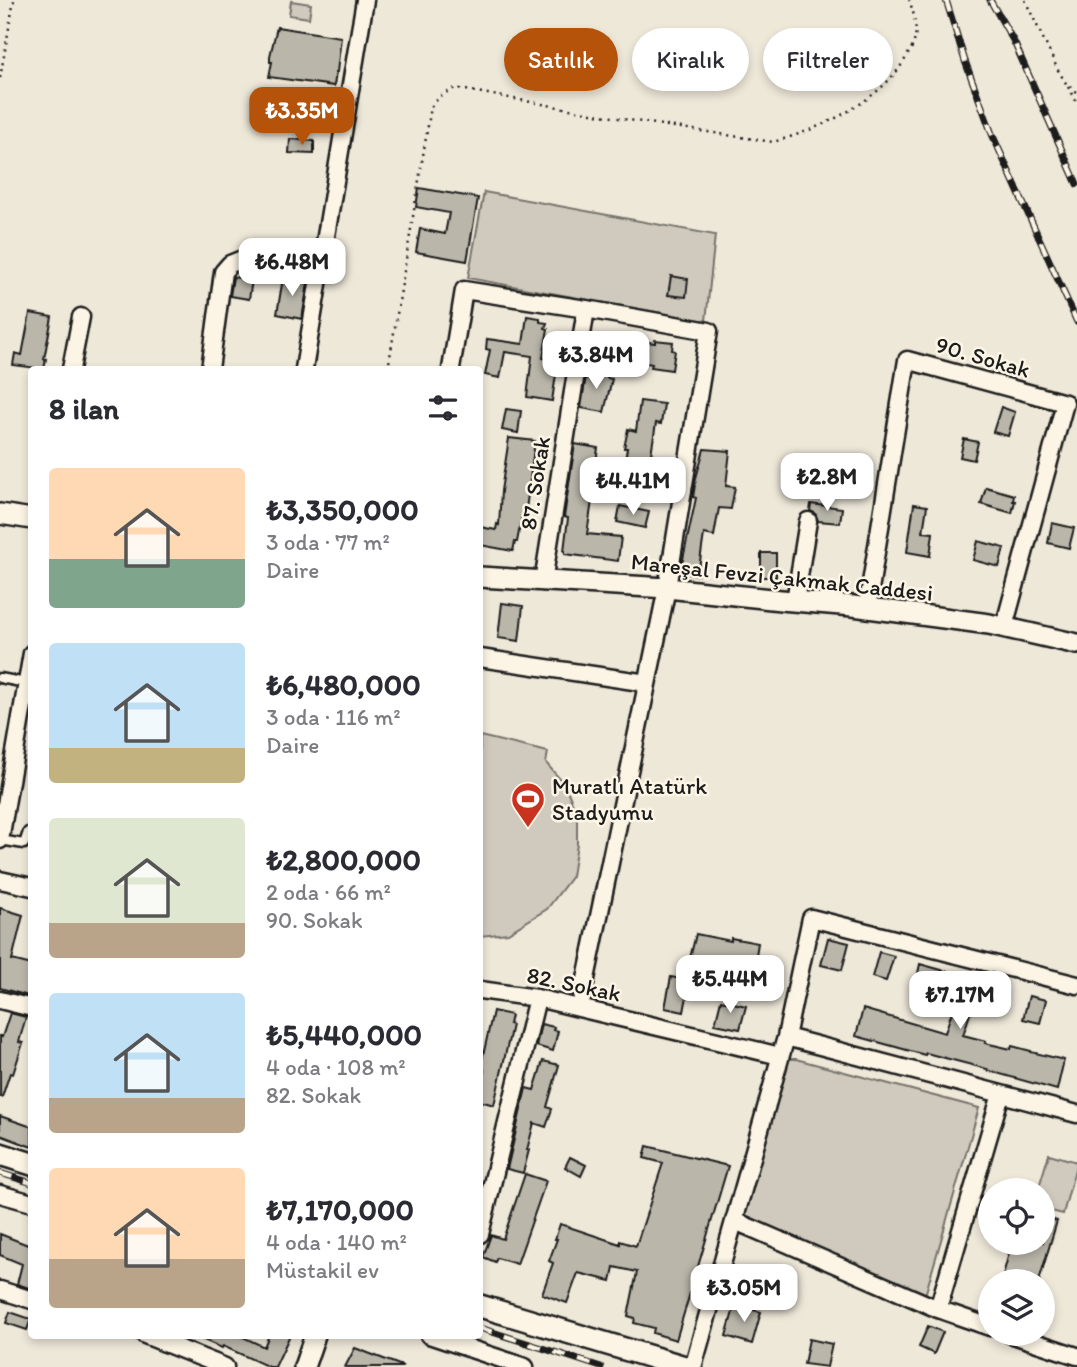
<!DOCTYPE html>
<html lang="tr">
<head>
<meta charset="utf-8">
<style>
	:root { --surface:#fff; --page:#f2f2f3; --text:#2b2b33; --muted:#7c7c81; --accent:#b45309 }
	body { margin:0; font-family:Itim,sans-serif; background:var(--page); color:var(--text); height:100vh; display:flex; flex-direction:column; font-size:26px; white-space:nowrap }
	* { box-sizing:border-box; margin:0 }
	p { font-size:23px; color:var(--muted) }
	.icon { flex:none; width:38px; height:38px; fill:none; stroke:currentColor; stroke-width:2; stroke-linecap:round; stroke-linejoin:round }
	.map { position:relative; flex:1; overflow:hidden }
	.panel { position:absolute; left:28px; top:366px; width:455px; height:973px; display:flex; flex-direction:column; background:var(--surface); border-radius:7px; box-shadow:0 4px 10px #0003 }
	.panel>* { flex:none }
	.guide { position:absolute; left:504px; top:28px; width:467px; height:63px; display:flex; gap:14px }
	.tools { position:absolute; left:978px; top:1178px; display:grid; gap:14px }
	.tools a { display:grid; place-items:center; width:77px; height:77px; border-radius:50%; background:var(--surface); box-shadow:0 4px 10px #0003; font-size:35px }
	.price { position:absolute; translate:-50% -60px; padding:0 16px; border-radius:14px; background:#fff; color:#222; font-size:23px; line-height:46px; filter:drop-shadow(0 2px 4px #0008) }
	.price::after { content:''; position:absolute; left:50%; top:42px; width:21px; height:16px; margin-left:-10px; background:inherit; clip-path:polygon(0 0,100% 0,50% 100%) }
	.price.active { background:var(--accent); color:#fff }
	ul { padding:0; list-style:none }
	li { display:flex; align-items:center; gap:21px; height:175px; padding:0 21px }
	li span { display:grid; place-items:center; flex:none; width:196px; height:140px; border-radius:7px; color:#555 }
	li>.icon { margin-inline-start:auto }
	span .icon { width:84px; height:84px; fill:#fffc; stroke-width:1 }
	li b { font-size:30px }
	h2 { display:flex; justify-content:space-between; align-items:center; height:84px; padding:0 21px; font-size:30px }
	.pill { padding:0 24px; border-radius:32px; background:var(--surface); box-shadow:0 4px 10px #0003; font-size:24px; line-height:63px }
	.pill.active { background:var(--accent); color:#fff }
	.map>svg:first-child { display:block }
</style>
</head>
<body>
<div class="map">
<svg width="1077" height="1367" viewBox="0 0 1077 1367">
	<rect width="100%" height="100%" fill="#eee8d9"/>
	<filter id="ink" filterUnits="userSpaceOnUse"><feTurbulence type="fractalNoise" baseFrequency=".0143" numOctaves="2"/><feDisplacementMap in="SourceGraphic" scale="14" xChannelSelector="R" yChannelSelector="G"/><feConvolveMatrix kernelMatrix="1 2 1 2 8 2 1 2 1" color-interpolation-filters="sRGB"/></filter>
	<g filter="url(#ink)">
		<path fill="#cfcabd" stroke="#76736c" stroke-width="2" d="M291 1 311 4 309 18 289 15Z
			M484 192 715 235 706 321 468 278Z
			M480 736 548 752 546 763 565 785 577 814V844L572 876 547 909 508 933 480 936Z
			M786 1059H796L979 1108 922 1306 736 1221Z
			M1049 1154 1077 1162 1063 1214 1043 1209V1190H1038Z"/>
		<path fill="#bab6aa" stroke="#1c1c1c" stroke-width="2" d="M277 27 341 37 337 72H336L334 86 269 77 272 62H270V56Z
			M290 139 314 141V154L289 153Z
			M419 188 478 198 467 261 416 252 420 229 445 234 449 213 416 207Z
			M671 276 688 279 686 297 668 295Z
			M233 277 252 280 249 299 230 296Z
			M283 278 308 283 302 319 277 314Z
			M30 313 52 317 44 359H46L44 369 13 365 15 353 22 355Z
			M527 316 540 318V322L547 323 545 328 548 329 543 358 558 361 552 401 527 397 532 356 505 352 500 378 485 375 490 350 486 349 487 339 523 344Z
			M623 338 655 343V340L673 342 672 350 675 351 672 370 651 367 652 364 619 358Z
			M587 369 608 373 607 378 612 379 604 412 581 408Z
			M640 401 664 404 661 424 656 423 651 454 656 455 652 471 624 466 627 448H624L628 429 636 431Z
			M1001 407 1015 412 1008 436 993 432Z
			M506 409 521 411 518 433 502 430Z
			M509 438 535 441 525 517 522 516 517 542H515L513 551 480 545V527L496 530 497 524 499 525 501 491Z
			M964 439 978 442 974 460 960 457Z
			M575 444 598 448 592 490 596 491 594 502 592 501 587 534 621 537 618 561 565 554V551H564L568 518 564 517Z
			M704 449 730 451 726 486 735 487 731 509 719 508 714 536 704 534 698 575 680 573 696 498 693 497 696 478Z
			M986 487 1014 495 1013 501H1015L1012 513 981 504Z
			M811 504 842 508 840 523 818 521 815 513 810 511Z
			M914 504 927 506 923 532 933 533 930 556 907 552Z
			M620 506 649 512 645 528 617 522Z
			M1052 523 1074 528 1069 548 1048 543Z
			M978 541 1004 548 999 567 973 560Z
			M761 553H776V577H761Z
			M502 603 523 606 519 641 498 638Z
			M0 908 23 915 12 960 32 965V997L0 988Z
			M696 934 731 941V938L758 943 754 967 719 961 718 967 689 962Z
			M828 938 849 943 842 970 821 965Z
			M879 952 894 956 886 981 872 977Z
			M920 964 995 985 993 996 995 997 992 1010 982 1008 981 1011 972 1008 963 1035 986 1041 985 1043 1011 1049 1012 1046 1031 1051V1052L1064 1060 1057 1090 986 1070 987 1069 926 1053 925 1055 856 1036 863 1009 945 1033 953 1008 932 1003 933 999 926 997 928 990 915 987Z
			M671 977 690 981 684 1012 665 1008Z
			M1029 996 1046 1000 1040 1023 1023 1019Z
			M721 1000 746 1006 740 1029 715 1024Z
			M493 1011 511 1015 509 1024 512 1025 494 1105 480 1101V1093L484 1070 480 1069Z
			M10 1013 26 1017 19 1042 23 1043 13 1074 10 1073 2 1097H0V1036L2 1037Z
			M541 1024 554 1027 553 1030 558 1031 553 1051 536 1046Z
			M543 1061 559 1065 547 1107 552 1109 546 1127 534 1123 527 1150H529L523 1173 507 1169 526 1088 534 1090Z
			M0 1116 32 1127V1147L0 1135Z
			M647 1146 728 1166 676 1340 653 1333 654 1328 634 1323 635 1318 628 1316 637 1272 614 1267 611 1281 578 1273 567 1303 542 1294 553 1263 549 1261 557 1239H555L560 1224 620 1244V1241L636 1246 663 1163 644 1158Z
			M570 1157 586 1165 581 1176 565 1167Z
			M525 1174 546 1181 517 1264 497 1258 495 1262 483 1257 491 1235 503 1239Z
			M1043 1217 1057 1221 1039 1281H1007L1008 1277 1003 1275 1012 1242H1043Z
			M0 1234 28 1245V1243L32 1244V1289L17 1284 22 1264 0 1255Z
			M735 1305 761 1312 752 1344 726 1336Z
			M10 1312 31 1319 27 1330 6 1323Z
			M928 1326 943 1332 934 1354 919 1347Z
			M192 1335H239L264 1347 269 1335H290L275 1367H269L223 1346 222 1348Z
			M809 1339 832 1344 827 1367 804 1364Z
			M355 1348 402 1366 401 1367H345Z"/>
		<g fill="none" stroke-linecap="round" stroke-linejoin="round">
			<g stroke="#1c1c1c" stroke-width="13">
				<path id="service" d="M276 100 348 101
					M0 678 26 683
					M0 840 24 844 28 832"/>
			</g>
			<g stroke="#1c1c1c" stroke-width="21">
				<path id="minor" d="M71 369 81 317
					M210 369 223 272 230 264 240 260 319 274
					M304 369 365 0
					M451 369 464 290 586 309 709 331 667 588 580 1008
					M543 582 586 309
					M795 601 808 521
					M867 608 907 360 1065 403 1004 627
					M480 658 647 683
					M0 840 32 653
					M0 880 32 887
					M480 990 537 998 780 1056
					M0 1000 32 1008
					M786 1037 1077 1114
					M0 1194 32 1203
					M735 1221 938 1309 1001 1094
					M480 1234 537 998
					M0 1290 32 1300
					M938 1309 990 1327
					M1010 1334 1077 1356
					M145 1335 225 1367
					M429 1335 525 1367
					M693 1367 786 1037 811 918 1077 985"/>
			</g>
			<g stroke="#1c1c1c" stroke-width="24">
				<path id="tertiary" d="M0 514 32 519
					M480 577 667 588 781 600 853 606 989 624 1077 644
					M304 1367 315 1335"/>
			</g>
			<g stroke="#1c1c1c" stroke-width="26">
				<path id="secondary" d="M0 1154 32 1164
					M480 1306 685 1367"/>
			</g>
			<path stroke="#1c1c1c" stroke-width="2.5" stroke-dasharray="2 5" stroke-linecap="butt" d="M1025 0 1058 70 1067 85 1077 92
				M0 78 14 0
				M1068 87 1077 103
				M388 369 431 107 440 96 455 88 629 120 773 142C821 129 882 101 907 56 909 52 913 47 914 42 918 29 914 13 909 0"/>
			<use href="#service" stroke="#fcf5e5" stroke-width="8"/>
			<use href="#minor" stroke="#fcf5e5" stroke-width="16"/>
			<use href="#tertiary" stroke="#fcf5e5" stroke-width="19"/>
			<use href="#secondary" stroke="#fcf5e5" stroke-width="21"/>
			<g stroke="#1c1c1c" stroke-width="7">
				<path id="rail" d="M946 0 965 61 992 134 1077 322
					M990 0 1014 42 1077 184
					M0 1173 32 1183
					M480 1328 601 1367"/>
			</g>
			<use href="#rail" stroke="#fcf5e5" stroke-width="4.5" stroke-dasharray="13" stroke-linecap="butt"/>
		</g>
	</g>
	<defs>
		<g id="stadium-pin" transform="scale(1.75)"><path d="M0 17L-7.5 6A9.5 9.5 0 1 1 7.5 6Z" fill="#c8321e" stroke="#fcf5e5"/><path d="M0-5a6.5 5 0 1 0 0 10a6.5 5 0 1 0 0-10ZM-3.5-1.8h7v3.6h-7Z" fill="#fff"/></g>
	</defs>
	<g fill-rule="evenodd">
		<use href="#stadium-pin" x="528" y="799"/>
	</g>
	<g text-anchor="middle" stroke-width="5" stroke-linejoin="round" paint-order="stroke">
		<g font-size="23" fill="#1c1c1c" stroke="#fcf5e5">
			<text transform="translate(983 357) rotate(16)" y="8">90. Sokak</text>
			<text transform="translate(535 483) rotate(-81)" y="8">87. Sokak</text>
			<text transform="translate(782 577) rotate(6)" y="8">Mareşal Fevzi Çakmak Caddesi</text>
			<text transform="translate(574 984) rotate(12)" y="8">82. Sokak</text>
		</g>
		<g font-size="23" fill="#1c1c1c" stroke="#fcf5e5" text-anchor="start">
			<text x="552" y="794">Muratlı Atatürk<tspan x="552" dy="26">Stadyumu</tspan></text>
		</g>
	</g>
</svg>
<div class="tools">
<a><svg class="icon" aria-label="locate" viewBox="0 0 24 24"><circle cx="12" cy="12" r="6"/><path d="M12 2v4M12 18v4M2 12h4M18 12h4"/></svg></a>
<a><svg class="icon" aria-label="layers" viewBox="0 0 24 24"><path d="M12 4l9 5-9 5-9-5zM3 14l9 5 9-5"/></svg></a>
</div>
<b class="price active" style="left:302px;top:147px">₺3.35M</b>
<b class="price" style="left:292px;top:298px">₺6.48M</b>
<b class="price" style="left:596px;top:391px">₺3.84M</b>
<b class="price" style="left:827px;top:513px">₺2.8M</b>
<b class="price" style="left:633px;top:517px">₺4.41M</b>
<b class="price" style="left:730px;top:1015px">₺5.44M</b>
<b class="price" style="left:960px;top:1031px">₺7.17M</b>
<b class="price" style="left:744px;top:1324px">₺3.05M</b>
<div class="guide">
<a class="pill active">Satılık</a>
<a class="pill">Kiralık</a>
<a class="pill">Filtreler</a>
</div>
<section class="panel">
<h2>8 ilan<svg class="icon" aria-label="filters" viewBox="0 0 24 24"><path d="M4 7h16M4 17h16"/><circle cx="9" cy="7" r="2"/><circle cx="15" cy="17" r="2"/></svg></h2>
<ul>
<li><span style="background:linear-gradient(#ffd9b3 65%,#7fa58c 0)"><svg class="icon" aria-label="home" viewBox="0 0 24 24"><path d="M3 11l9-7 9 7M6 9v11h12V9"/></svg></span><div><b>₺3,350,000</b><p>3 oda · 77 m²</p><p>Daire</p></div></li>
<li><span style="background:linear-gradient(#bfe0f5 75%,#c2b280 0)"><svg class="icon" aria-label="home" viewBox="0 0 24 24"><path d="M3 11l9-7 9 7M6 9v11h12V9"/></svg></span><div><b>₺6,480,000</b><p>3 oda · 116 m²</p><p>Daire</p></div></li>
<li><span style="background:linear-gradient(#dfe7d0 75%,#b9a48a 0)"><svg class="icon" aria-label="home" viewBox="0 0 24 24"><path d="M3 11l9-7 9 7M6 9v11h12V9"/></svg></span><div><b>₺2,800,000</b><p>2 oda · 66 m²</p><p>90. Sokak</p></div></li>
<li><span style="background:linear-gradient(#bfe0f5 75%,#b9a48a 0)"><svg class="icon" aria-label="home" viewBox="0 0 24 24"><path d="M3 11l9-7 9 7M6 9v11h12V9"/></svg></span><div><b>₺5,440,000</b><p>4 oda · 108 m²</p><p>82. Sokak</p></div></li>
<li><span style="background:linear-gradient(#ffd9b3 65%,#b9a48a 0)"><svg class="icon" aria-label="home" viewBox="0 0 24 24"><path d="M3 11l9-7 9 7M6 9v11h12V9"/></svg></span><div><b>₺7,170,000</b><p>4 oda · 140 m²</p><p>Müstakil ev</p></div></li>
</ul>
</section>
</div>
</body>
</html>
